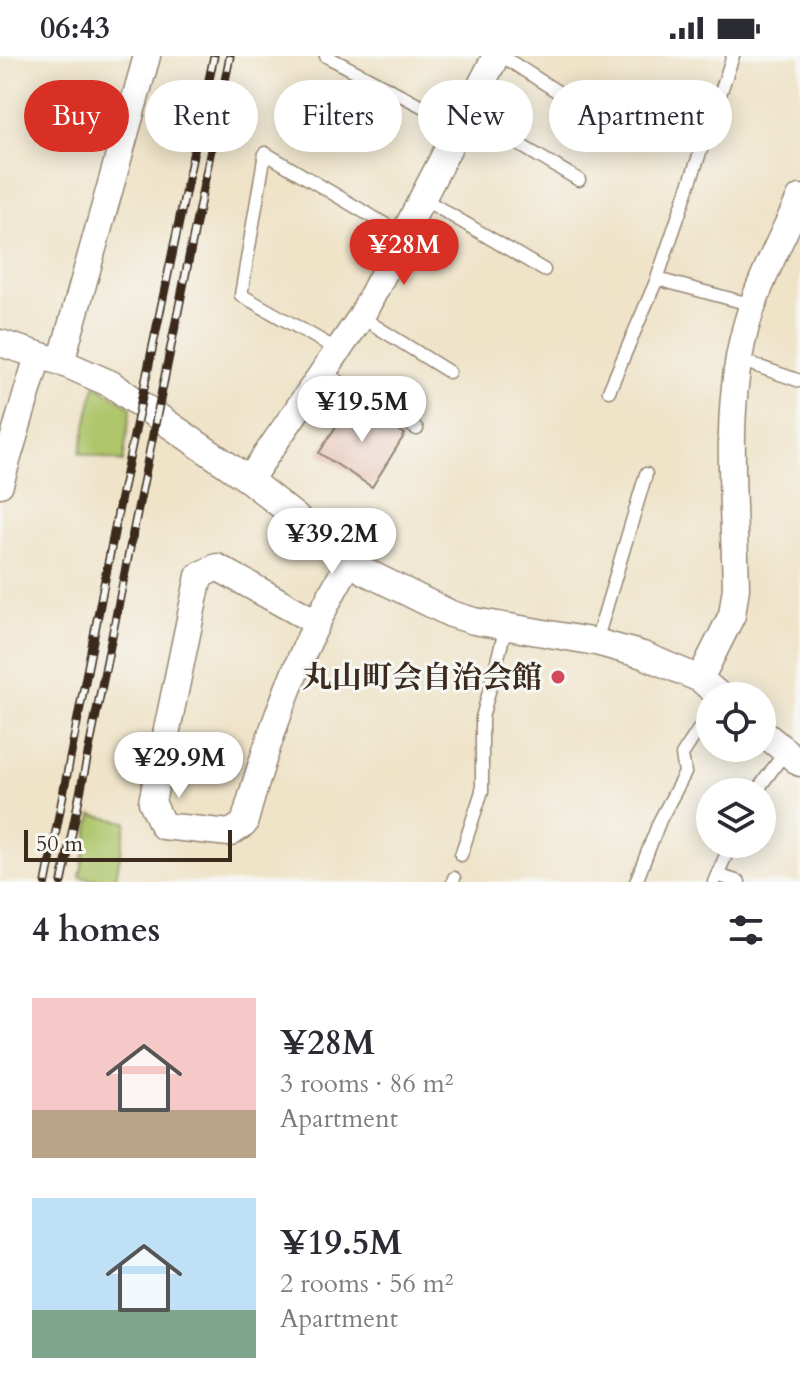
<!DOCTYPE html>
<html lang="en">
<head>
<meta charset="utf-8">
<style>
	:root { --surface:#fff; --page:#f7f7f7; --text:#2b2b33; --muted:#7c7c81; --accent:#d93025 }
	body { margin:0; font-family:Cardo,"Noto Serif JP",serif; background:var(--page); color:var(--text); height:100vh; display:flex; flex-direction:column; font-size:30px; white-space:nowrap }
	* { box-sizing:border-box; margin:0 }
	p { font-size:26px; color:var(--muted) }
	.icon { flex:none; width:44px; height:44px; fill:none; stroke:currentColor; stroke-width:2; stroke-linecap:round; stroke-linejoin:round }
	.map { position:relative; height:826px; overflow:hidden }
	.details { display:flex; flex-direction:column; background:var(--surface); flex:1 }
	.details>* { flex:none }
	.guide { position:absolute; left:24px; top:24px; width:752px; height:72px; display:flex; gap:16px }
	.buttons { position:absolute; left:696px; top:626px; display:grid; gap:16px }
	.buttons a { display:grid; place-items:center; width:80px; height:80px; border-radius:50%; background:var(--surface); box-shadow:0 4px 20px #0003; font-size:40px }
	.scale { position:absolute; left:24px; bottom:20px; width:208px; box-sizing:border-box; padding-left:8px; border:4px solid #3b2a1e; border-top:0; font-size:22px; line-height:28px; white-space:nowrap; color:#3b2a1e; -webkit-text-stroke:6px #f6f6f2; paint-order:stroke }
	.price { position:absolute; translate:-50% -68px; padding:0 18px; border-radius:28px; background:#fff; color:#222; font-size:26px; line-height:52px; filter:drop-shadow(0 2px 4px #0008) }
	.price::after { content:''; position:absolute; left:50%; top:48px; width:24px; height:18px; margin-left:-12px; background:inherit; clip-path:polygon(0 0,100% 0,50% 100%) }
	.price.active { background:var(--accent); color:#fff }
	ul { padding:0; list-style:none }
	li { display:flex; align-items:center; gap:24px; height:200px; padding:0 32px }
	li span { display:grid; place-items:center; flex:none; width:224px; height:160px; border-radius:0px; color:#555 }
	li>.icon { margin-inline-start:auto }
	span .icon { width:96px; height:96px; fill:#fffc; stroke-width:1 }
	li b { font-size:34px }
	h2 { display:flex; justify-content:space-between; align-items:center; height:96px; padding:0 32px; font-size:34px }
	.chip { padding:0 28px; border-radius:36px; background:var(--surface); box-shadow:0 4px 20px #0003; font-size:28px; line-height:72px }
	.chip.active { background:var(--accent); color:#fff }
	.status { display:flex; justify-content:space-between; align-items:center; height:56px; padding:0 40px; background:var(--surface); direction:ltr }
	.status svg { height:22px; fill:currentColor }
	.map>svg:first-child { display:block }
</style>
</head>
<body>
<div class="status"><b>06:43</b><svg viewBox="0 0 49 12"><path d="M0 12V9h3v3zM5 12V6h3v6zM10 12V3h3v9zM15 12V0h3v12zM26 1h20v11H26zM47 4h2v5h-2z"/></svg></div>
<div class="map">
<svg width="800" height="826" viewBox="0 0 800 826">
	<rect width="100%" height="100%" fill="#f6f6f2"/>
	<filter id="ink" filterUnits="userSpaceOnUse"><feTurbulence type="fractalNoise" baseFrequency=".0125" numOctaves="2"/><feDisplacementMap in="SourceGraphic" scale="16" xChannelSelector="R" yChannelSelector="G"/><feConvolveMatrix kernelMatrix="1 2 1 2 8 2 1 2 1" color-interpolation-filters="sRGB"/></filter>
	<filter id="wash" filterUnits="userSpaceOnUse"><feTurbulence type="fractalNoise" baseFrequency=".006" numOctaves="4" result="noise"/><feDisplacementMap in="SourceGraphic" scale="32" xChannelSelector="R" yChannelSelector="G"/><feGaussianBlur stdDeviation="1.8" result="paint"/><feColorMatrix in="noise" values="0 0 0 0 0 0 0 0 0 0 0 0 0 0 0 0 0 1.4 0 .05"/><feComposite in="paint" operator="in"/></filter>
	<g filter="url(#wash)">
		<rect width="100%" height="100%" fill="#efe3c8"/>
		<path fill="#aec56a" stroke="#747844" stroke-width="2" d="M95 329 131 351 123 406 80 397Z
			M92 759 127 766 115 826 80 821Z"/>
		<g id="blocks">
			<path fill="#e3b3a3" d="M352 345 405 378 372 431 319 397Z"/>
		</g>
	</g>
	<g filter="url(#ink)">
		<use href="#blocks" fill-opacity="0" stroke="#958673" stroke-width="2"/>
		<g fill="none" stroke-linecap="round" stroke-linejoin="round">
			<g stroke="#958673" stroke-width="15">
				<path id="service" d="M326 0 460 70
					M502 0 600 63
					M733 0 657 223 753 249
					M466 57 579 124
					M422 142 544 214
					M361 261 449 316
					M338 294 241 239 265 97 403 179
					M740 304 800 325
					M323 316 417 373
					M609 335 657 223
					M596 586 646 418
					M756 736 785 696
					M461 799 482 735V662L506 571
					M717 819 739 826
					M453 826 454 822
					M636 826 660 764 685 717 682 699 710 656
					M714 826 731 788"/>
			</g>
			<g stroke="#958673" stroke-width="29">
				<path id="minor" d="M0 287 61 306 111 328 249 424 364 515 451 558 474 565 596 586 643 599 700 623 720 640
					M61 306 147 0
					M249 424 361 261 496 0
					M0 428 38 300
					M314 565 217 511 199 520 152 746 163 770 230 777 244 768C270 673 301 588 351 503
					M700 623 732 559 736 532C734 438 721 338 753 248 766 212 784 177 800 142
					M762 676 800 707"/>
			</g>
			<use href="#service" stroke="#fff" stroke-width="12"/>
			<use href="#minor" stroke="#fff" stroke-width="26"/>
			<g stroke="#3b2a1e" stroke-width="9">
				<path id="rail" d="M46 826 121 441 214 0
					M62 826 230 0"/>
			</g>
			<use href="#rail" stroke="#f6f6f2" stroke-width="6" stroke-dasharray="18" stroke-linecap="butt"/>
		</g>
	</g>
	<circle fill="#d1495b" stroke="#f6f6f2" stroke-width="3" cx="558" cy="621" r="8"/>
	<g text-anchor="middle" stroke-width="6" stroke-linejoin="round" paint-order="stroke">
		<g font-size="30" font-weight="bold" fill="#3b2a1e" stroke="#f6f6f2" text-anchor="end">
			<text x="542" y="631">丸山町会自治会館</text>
		</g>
	</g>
</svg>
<div class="buttons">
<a><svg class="icon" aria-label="locate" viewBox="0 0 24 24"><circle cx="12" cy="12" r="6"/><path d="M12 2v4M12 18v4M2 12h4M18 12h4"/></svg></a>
<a><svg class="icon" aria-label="layers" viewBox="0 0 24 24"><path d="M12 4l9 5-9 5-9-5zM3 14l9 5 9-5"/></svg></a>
</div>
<div class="scale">50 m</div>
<b class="price active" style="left:404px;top:231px">¥28M</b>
<b class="price" style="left:362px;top:388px">¥19.5M</b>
<b class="price" style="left:332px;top:520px">¥39.2M</b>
<b class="price" style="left:179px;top:744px">¥29.9M</b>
<div class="guide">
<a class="chip active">Buy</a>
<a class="chip">Rent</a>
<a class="chip">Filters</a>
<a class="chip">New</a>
<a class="chip">Apartment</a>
</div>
</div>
<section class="details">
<h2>4 homes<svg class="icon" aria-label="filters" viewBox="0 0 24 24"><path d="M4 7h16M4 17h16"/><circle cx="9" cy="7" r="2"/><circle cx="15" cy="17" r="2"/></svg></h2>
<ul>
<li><span style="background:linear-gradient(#f6c9c9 70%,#b9a48a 0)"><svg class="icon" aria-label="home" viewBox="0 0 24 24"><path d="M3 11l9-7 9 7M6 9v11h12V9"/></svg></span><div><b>¥28M</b><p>3 rooms · 86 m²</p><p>Apartment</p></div></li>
<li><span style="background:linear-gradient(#bfe0f5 70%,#7fa58c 0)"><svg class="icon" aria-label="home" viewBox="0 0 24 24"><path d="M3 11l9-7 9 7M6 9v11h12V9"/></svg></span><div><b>¥19.5M</b><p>2 rooms · 56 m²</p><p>Apartment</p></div></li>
</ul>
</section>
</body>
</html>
